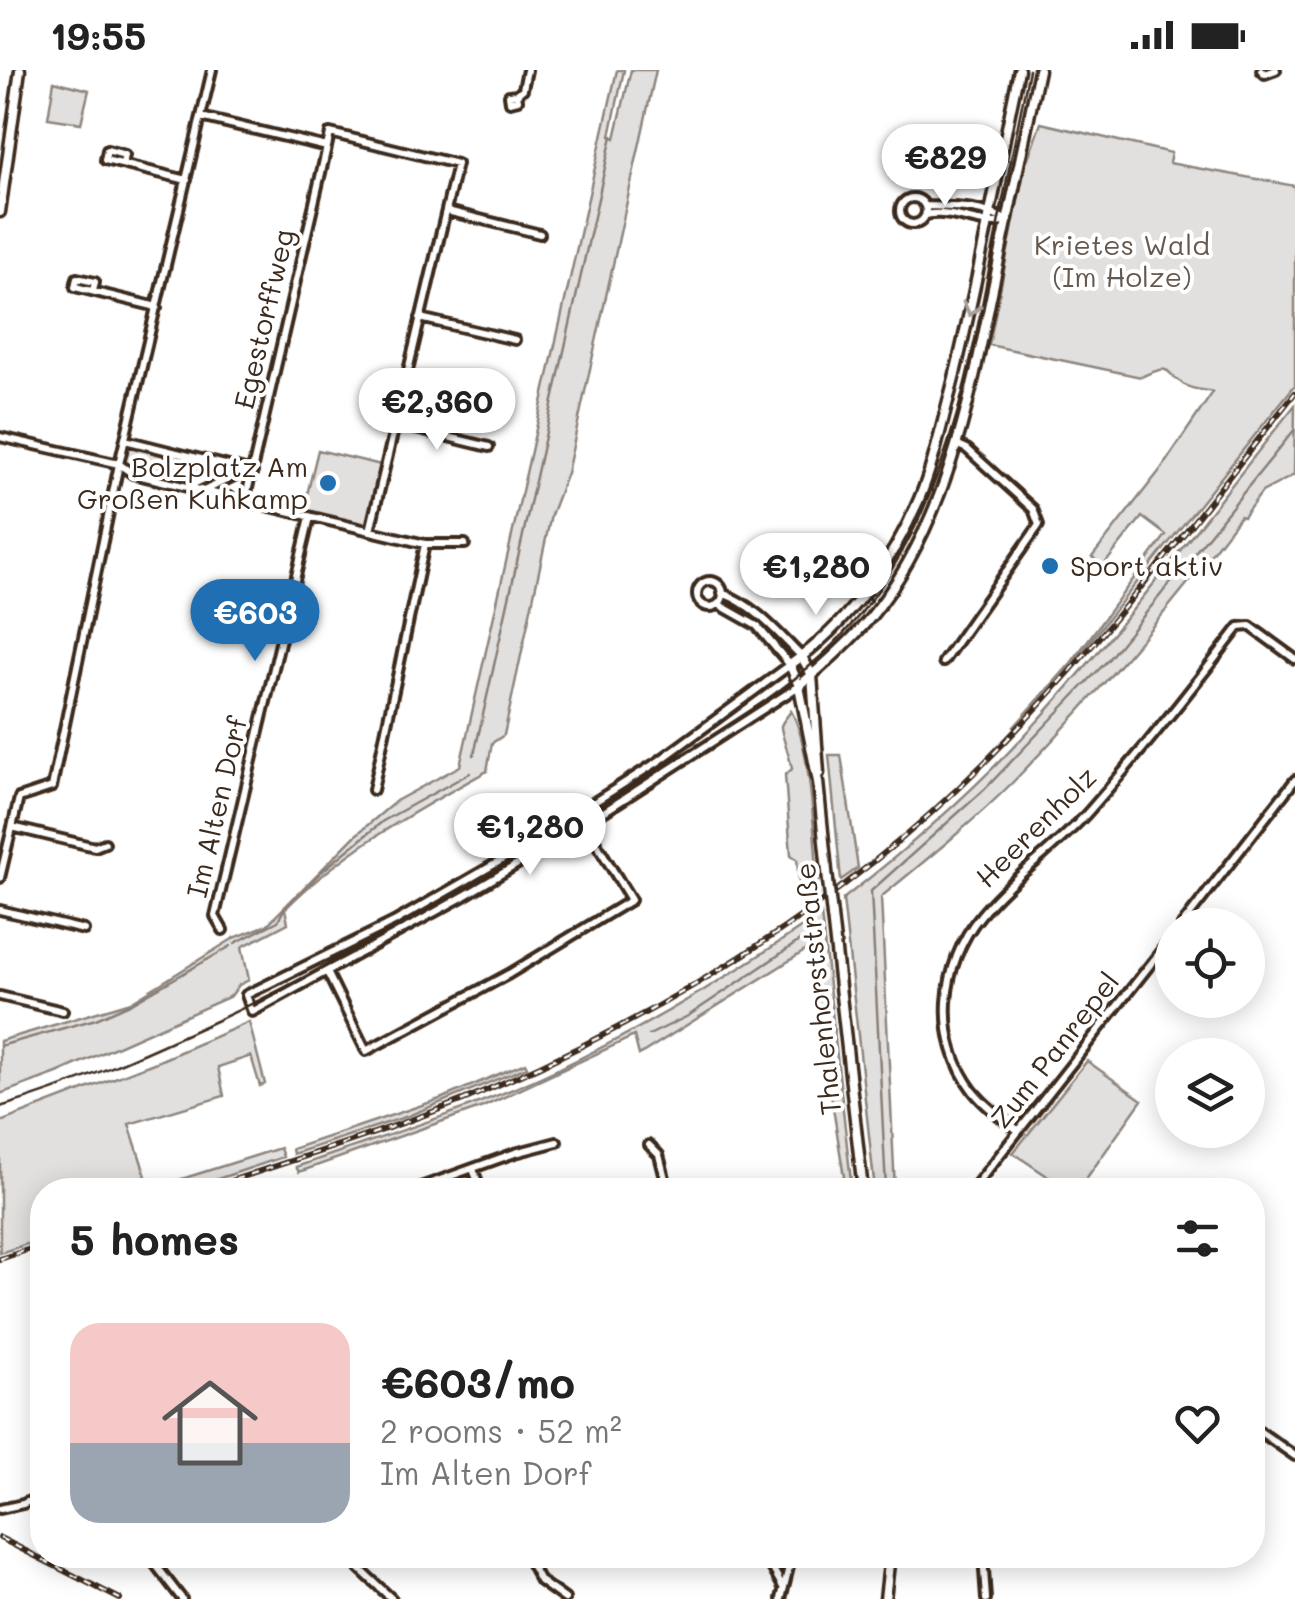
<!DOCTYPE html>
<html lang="en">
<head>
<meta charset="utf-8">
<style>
	:root { --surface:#fff; --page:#f2f2f2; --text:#222; --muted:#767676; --line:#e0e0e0; --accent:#1f6fb2 }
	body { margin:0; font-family:Mali,sans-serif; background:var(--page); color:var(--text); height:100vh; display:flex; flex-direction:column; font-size:38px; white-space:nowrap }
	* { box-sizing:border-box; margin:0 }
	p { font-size:32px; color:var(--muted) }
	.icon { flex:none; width:55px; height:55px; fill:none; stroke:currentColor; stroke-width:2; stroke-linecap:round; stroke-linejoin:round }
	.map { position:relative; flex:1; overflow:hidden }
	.side { position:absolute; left:30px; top:1108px; width:1235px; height:390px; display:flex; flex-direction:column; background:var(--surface); border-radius:40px; box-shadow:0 5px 25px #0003 }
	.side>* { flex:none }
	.tools { position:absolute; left:1155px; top:838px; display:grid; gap:20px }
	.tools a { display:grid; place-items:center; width:110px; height:110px; border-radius:50%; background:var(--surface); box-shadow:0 5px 25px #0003; font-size:50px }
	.price { position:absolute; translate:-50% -85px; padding:0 22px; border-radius:35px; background:#fff; color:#222; font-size:32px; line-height:65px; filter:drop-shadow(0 2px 5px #0008) }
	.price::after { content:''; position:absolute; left:50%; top:60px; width:30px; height:22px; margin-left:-15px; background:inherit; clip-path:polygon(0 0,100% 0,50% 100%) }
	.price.active { background:var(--accent); color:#fff }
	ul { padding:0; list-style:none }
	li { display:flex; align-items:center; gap:30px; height:250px; padding:0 40px }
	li+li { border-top:2px solid var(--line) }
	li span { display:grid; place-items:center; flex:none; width:280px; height:200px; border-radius:30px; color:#555 }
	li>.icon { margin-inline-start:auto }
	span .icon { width:120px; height:120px; fill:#fffc; stroke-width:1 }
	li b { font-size:42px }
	h2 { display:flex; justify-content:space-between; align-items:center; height:120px; padding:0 40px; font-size:42px }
	.status { display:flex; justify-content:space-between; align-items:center; height:70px; padding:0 50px; background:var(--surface); direction:ltr }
	.status svg { height:28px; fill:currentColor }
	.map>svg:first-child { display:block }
</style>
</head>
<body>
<div class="status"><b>19:55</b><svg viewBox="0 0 49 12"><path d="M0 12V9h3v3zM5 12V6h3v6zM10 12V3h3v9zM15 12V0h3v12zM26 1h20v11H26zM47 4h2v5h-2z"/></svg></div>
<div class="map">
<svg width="1295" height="1529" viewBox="0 0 1295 1529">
	<rect width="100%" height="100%" fill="#fff"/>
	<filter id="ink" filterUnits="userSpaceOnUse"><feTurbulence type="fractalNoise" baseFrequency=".01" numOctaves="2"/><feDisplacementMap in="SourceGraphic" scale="20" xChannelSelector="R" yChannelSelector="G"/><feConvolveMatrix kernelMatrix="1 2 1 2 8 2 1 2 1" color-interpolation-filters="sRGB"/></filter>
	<g filter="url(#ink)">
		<path fill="#e2e0de" stroke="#8e857e" stroke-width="2.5" d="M617 0H624L610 66 615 68 631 0H656L567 403 551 445 504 665 492 673 487 701C414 742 344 780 285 839L288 853 242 877 249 910 239 915 231 926 57 1003 0 1024V971L131 932 234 868 267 855 356 765 396 731 460 696Z
			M54 11 89 20 81 53 48 48Z
			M1041 53 1171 83 1169 93 1295 116V315L1079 585 1013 658 1071 593 1166 465 1142 447 1103 496 1092 487 1161 399 1213 322C1206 320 1194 320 1187 316 1162 304 1176 291 1141 307L989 275 1025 96Z
			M1295 335 1294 405 1262 422 1243 447 1240 446C1170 539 1094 628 1013 712 972 753 926 790 881 827L895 1120H875L843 829C911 776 977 718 1035 654 1127 553 1209 442 1295 335Z
			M132 375 221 397 187 413 141 403 124 393 128 377Z
			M318 380 381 395 367 456 303 441Z
			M791 641C812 675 815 783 819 826L801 839 797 789 791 785 785 705 792 699C791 690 780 661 781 656 783 650 788 646 791 641Z
			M829 685H841L858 798 841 810Z
			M821 844 852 1120H846L808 879 639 985 634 966 483 1037 299 1102 296 1097C372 1070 451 1046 525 1014 630 968 727 909 821 844Z
			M249 952 265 1014 260 1016 251 986 218 997 224 1026 129 1054 150 1119 280 1078 283 1087 185 1120H42V1169L0 1183V1052L159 991Z
			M1087 991 1142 1030 1078 1120H1068L1013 1083Z
			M525 993 527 997 408 1046 293 1084 292 1079 440 1029Z"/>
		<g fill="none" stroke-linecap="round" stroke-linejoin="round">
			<path stroke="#887e77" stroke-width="2.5" d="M474 685 612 66
				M235 873 278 851 284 839 320 803 383 751 470 703
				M649 965 688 946 801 870
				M0 976 96 949 132 933 231 876
				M886 1119 871 821 985 719 1107 591 1295 359"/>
			<g stroke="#3b2a1e" stroke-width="14">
				<path id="minor" d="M1261 0 1265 4 1276 0
					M517 24 509 25 510 32 518 30 517 24 523 19 527 0
					M201 47 327 77 330 63 457 94 370 461
					M123 94 125 85 107 80 105 90 187 110
					M900 141a13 13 0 1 1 26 0a13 13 0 1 1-26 0Z
					M926 136C952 137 984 136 1007 151
					M447 141 540 164
					M926 145C955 139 983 159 1007 151
					M93 221 95 212 77 208 75 217 157 237
					M420 248 515 270
					M395 354 489 377
					M0 367 119 394 133 404 425 474H465
					M125 370 253 402
					M187 417 229 397
					M206 420 244 401
					M245 431 327 77
					M697 524a13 13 0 1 1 26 0a13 13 0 1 1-26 0Z
					M722 523C755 535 778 563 802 587
					M718 534 757 556 790 595 659 691 514 783 394 852 246 925 252 942 464 826 585 754 799 616
					M943 592 1039 455 1033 439 967 379 956 374
					M373 720 425 474
					M12 757 95 777 105 773
					M0 808 19 728 52 717 119 394 212 0
					M0 840 84 860
					M1182 855 1295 710
					M223 860 215 846 310 447
					M327 902 366 981 509 904 631 830 578 743
					M0 926 63 941
					M1019 1061C1003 1049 986 1037 973 1021 934 970 940 894 981 845 1013 806 1057 778 1090 740 1142 681 1192 619 1239 557L1250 556 1295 589
					M649 1075 659 1085 668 1120
					M473 1099 481 1120
					M412 1120 515 1083 557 1072
					M972 1120 1172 867
					M1252 1356 1295 1386
					M0 1439 23 1434 42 1425
					M148 1485 182 1529
					M345 1485 392 1529
					M526 1485 540 1511 565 1529
					M765 1485 783 1517
					M983 1485 986 1529
					M781 1529 792 1485"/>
			</g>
			<g stroke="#3b2a1e" stroke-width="15">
				<path id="tertiary" d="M0 142 20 0"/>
			</g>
			<g stroke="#3b2a1e" stroke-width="15">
				<path id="secondary" d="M802 587 812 605 819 703
					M799 616C824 595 849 573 870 548 945 457 969 335 992 223 1008 149 1023 74 1039 0
					M828 811 818 712 799 616 790 595C847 555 892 493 919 429 934 394 941 356 951 320 978 214 996 107 1019 0
					M832 846 863 1120
					M885 1529 890 1485"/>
			</g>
			<use href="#minor" stroke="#fff" stroke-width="6"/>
			<use href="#tertiary" stroke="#fff" stroke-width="8"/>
			<use href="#secondary" stroke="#fff" stroke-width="8"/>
			<path stroke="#3b2a1e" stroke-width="2.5" d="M0 1037C76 1015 148 982 220 949 373 877 519 793 660 699 713 664 774 630 821 586 852 558 878 523 899 487 951 398 971 293 990 194 1003 129 1016 65 1029 0"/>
			<g stroke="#3b2a1e" stroke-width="6">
				<path id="rail" d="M204 1120C291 1090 382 1063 468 1028 658 948 837 840 984 693 1098 579 1195 449 1295 323
					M0 1189 42 1175
					M0 1468 120 1529"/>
			</g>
			<use href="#rail" stroke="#fff" stroke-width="2.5" stroke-dasharray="8" stroke-linecap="butt"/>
			<g stroke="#3b2a1e" stroke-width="15" stroke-linecap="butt">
				<path id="secondary-bridge" d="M828 811 832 846"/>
			</g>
			<use href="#secondary-bridge" stroke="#fff" stroke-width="8"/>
		</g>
		<defs><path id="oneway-chevron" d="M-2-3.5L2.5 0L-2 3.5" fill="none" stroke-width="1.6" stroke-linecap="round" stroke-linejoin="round" transform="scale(2.5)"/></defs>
		<use stroke="#a79f9a" href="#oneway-chevron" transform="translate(971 239) rotate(103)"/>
	</g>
	<g fill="#1f6fb2" stroke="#fff" stroke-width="4">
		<circle cx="328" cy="413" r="10"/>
		<circle cx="1050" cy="496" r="10"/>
	</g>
	<g text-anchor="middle" stroke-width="8" stroke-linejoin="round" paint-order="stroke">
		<g font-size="28" fill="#65584e" stroke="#fff">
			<text x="1122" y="185">Krietes Wald<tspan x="1122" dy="32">(Im Holze)</tspan></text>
		</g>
		<g font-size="28" fill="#3b2a1e" stroke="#fff">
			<text transform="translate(264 249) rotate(-77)" y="10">Egestorffweg</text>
			<text transform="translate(217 737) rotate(-77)" y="10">Im Alten Dorf</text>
			<text transform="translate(1036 757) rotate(-45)" y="10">Heerenholz</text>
			<text transform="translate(818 919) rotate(-96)" y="10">Thalenhorststraße</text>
			<text transform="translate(1055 980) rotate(-52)" y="10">Zum Panrepel</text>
		</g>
		<g font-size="28" fill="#3b2a1e" stroke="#fff" text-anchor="end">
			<text x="308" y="407">Bolzplatz Am<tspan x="308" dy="32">Großen Kuhkamp</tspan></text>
			<text x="1070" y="506" text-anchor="start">Sport aktiv</text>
		</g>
	</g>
</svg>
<div class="tools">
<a><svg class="icon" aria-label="locate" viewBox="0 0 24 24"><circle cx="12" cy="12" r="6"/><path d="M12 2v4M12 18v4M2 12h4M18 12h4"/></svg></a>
<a><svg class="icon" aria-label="layers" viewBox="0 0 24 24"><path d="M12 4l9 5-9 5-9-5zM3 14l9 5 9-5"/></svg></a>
</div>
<b class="price" style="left:945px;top:139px">€829</b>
<b class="price" style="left:437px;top:383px">€2,360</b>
<b class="price" style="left:816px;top:548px">€1,280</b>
<b class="price active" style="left:255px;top:594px">€603</b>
<b class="price" style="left:530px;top:808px">€1,280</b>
<section class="side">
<h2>5 homes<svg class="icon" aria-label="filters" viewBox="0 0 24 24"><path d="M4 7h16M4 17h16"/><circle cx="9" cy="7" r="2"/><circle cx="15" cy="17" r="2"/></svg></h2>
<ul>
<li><span style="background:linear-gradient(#f6c9c9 60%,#9aa5b1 0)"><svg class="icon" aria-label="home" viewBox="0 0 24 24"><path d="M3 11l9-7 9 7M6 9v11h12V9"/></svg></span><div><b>€603/mo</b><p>2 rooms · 52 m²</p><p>Im Alten Dorf</p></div><svg class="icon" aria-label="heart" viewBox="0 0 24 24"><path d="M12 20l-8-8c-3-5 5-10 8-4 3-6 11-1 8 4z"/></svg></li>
</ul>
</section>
</div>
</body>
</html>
